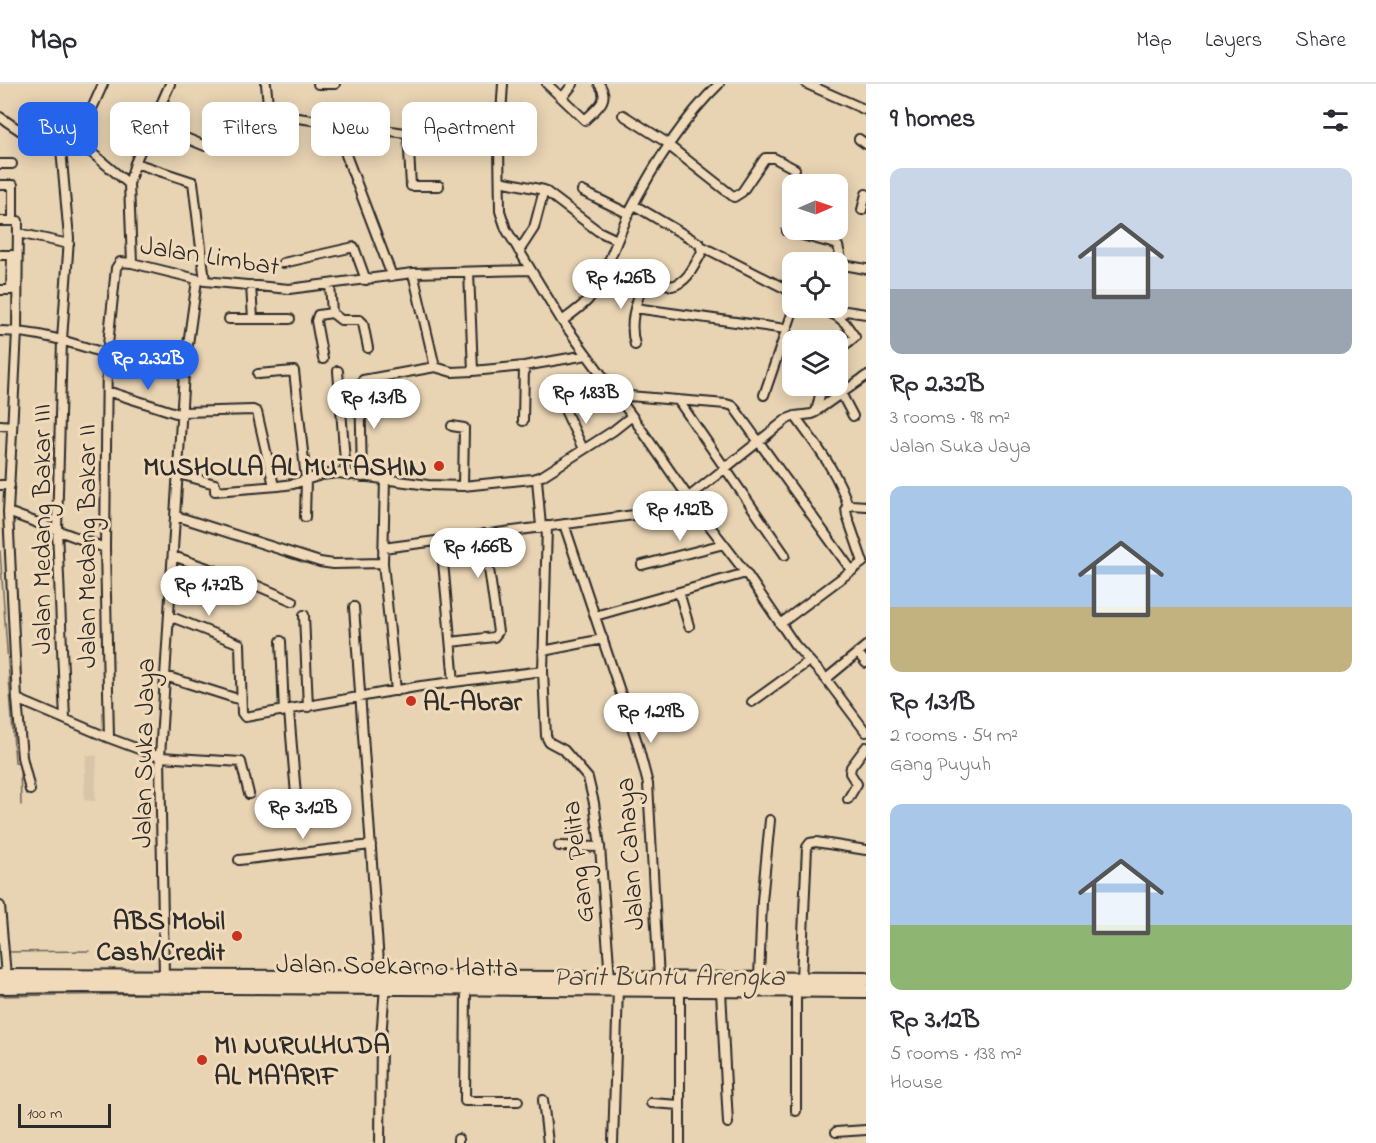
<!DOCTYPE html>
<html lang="en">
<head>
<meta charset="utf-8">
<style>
	:root { --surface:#fff; --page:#f7f7f7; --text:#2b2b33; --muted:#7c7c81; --line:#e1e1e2; --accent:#2563eb }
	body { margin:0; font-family:"Indie Flower",sans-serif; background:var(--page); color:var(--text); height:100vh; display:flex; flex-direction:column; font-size:22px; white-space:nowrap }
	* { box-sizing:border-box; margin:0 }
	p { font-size:20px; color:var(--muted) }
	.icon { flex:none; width:33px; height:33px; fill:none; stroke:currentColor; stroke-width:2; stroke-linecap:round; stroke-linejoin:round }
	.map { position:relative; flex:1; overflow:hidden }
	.panel { display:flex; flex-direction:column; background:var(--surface); width:510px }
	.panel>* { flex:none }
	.hud { position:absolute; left:18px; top:18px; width:570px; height:54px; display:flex; gap:12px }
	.needle { width:39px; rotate:88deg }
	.tools { position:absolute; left:782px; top:90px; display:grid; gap:12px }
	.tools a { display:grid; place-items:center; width:66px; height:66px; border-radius:12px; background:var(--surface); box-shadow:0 3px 15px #0003; font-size:30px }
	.scale { position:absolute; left:18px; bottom:15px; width:93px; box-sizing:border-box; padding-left:6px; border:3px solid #2b2b2b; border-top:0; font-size:16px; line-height:21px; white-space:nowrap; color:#2b2b2b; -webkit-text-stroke:4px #f0dab9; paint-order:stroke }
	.price { position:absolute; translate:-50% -51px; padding:0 14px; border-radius:21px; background:#fff; color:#222; font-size:20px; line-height:39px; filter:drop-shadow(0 2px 3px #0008) }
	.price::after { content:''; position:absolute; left:50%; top:36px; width:18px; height:14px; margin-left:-9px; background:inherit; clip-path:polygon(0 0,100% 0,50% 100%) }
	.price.active { background:var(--accent); color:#fff }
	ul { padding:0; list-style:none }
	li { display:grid; align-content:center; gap:12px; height:318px; padding:0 24px }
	li span { display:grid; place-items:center; height:186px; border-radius:12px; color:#555 }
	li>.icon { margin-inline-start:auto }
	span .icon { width:108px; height:108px; fill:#fffc; stroke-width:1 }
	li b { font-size:26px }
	h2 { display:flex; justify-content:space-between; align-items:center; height:72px; padding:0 24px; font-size:26px }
	.chip { padding:0 21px; border-radius:12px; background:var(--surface); box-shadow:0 3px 15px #0003; font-size:21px; line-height:54px }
	.chip.active { background:var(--accent); color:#fff }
	header { display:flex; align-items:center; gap:36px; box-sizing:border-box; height:84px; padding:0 30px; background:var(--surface); border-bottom:2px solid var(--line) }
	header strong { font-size:28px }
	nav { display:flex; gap:33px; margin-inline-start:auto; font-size:21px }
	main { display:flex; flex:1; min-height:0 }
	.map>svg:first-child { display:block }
</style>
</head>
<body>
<header>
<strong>Map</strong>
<nav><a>Map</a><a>Layers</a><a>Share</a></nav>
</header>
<main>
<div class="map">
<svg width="866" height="1059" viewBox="0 0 866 1059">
	<rect width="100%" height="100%" fill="#e8d3b3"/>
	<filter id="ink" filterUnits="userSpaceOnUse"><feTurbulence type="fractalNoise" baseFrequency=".0167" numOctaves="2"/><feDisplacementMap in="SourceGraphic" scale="12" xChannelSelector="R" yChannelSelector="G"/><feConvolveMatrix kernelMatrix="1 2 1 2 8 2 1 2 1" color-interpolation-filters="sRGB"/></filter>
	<g filter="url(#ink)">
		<path fill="#d8c5a8" d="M86 671 97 672 95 717 84 716Z"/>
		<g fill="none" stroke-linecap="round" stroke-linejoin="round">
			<path stroke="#6f685c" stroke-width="1.5" d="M0 467 15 678 20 680 21 721
				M6 868 89 867
				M155 909 178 910
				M185 910 211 909
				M225 910 380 911
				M388 910H416
				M66 911 148 910
				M0 912 56 911
				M375 1059 377 954 380 911"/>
			<g stroke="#2b2b2b" stroke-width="12">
				<path id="street" d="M266 0 269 30 499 62
					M318 0H335
					M503 0 499 62 500 127 506 145 562 237 632 332 695 423 746 489 795 561 826 595 866 648
					M547 0 585 36C597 24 611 16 599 0
					M807 0 866 26
					M562 14 573 0
					M623 31 669 60
					M0 33 46 64 77 63 92 69 129 100
					M152 40 205 62
					M348 41 346 71 392 192
					M408 49 411 102H439
					M859 55 866 60
					M668 61 734 113 742 108 765 74H774L795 85
					M77 63 85 40 103 0
					M61 65 69 154 62 256 57 446 65 635
					M135 79 193 98 205 197
					M0 80H12
					M500 97 544 106 598 147 617 156
					M0 101H13V137H0
					M582 107 629 130
					M862 126 866 110
					M18 137 17 247 8 428 17 615 22 673 30 706
					M787 147 835 160 838 162 842 179
					M18 149 69 160
					M701 162 792 208
					M519 167 534 144 544 106
					M0 171H12L11 206H0
					M132 179 129 100 135 79 170 0
					M283 179 354 163 366 196
					M606 180 672 202C688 198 694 182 702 168L700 160 634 121
					M838 180 866 185
					M469 188 473 287
					M413 189 435 283
					M251 201 253 235H290
					M635 224 786 245
					M820 224 838 233
					M332 229 341 236H360L363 239 368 264
					M229 235H253
					M562 237C570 231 580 224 587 217 603 199 618 152 629 129 653 82 681 37 719 0
					M0 247C37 247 72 259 107 270
					M635 261C628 236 637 217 645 194
					M840 265 855 253 845 239 838 233 846 227 866 230
					M323 275 316 237 318 231 332 229 330 200
					M338 287 346 390
					M258 290 294 287 306 395 305 433
					M107 307 182 331
					M841 309 853 332
					M617 311 726 320 733 322 852 487
					M764 311 794 224
					M678 316 785 471
					M565 326 583 365
					M182 328 253 326 257 328 274 402
					M816 328 822 302
					M795 332C815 360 838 388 848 422
					M523 337 524 282
					M0 341 12 342
					M452 342 464 344 463 402
					M179 390 215 400V407L278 402 293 400 321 391 338 389 428 401 463 402 532 395 542 392 613 347 632 332
					M362 393 360 299 363 296 435 283 452 288 473 287 524 282 587 271
					M385 395 383 479 396 607
					M537 395 541 443
					M0 401H10
					M689 413 787 335 795 332 812 330 866 292
					M8 428 105 464
					M176 432 320 478 333 480 383 479
					M564 440 637 658 648 700 659 895
					M547 442 543 587 546 652 549 658 564 666 588 694 594 719 600 763 610 894
					M441 456 454 598
					M383 464 695 423
					M173 472 253 500 293 517
					M642 481 724 460
					M679 508 689 542
					M354 523 380 893
					M304 531 308 623
					M169 532 240 560 242 629 245 633 421 602 543 587
					M595 532 746 489
					M780 540 863 478 847 432 846 424 851 421 866 422
					M281 557 284 628
					M451 558 494 553 498 548 484 450
					M543 567 603 555
					M858 569 866 579
					M165 592 241 616
					M826 595 866 562
					M17 615 109 654 160 673 241 678 249 710
					M752 618 809 577
					M289 627 296 711
					M109 654 105 464 107 270 116 184 120 178 132 179 205 197 289 205 413 189 530 186
					M848 715 857 700 850 689 851 683 866 663
					M559 762 600 763
					M239 776 371 761
					M0 822 6 892
					M164 892 160 673 184 289 197 196
					M759 894 762 817 770 736
					M801 895 807 763 810 759 816 758 866 766
					M466 905 465 1017H518
					M680 906V1059
					M721 907 728 1039
					M543 1016 548 1059
					M651 1019 680 1021
					M796 1027V907
					M836 1048 866 1046
					M458 1055V1059
					M380 1059 381 954 385 903
					M613 1059 618 905"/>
			</g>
			<g stroke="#2b2b2b" stroke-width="16">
				<path id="primary" d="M0 892 866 895
					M0 903 82 902 866 907"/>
			</g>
			<use href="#street" stroke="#f0dab9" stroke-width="8"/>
			<use href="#primary" stroke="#f0dab9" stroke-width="12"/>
		</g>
	</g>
	<g fill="#c8321e" stroke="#f0dab9" stroke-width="2">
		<circle cx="439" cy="382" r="6"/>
		<circle cx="411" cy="617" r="6"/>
		<circle cx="237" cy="852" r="6"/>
		<circle cx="202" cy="976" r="6"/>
	</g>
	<g text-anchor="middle" stroke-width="6" stroke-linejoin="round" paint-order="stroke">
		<g font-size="27" fill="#2b2b2b" stroke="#f0dab9">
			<text transform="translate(210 171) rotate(9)" y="9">Jalan Limbat</text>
			<text transform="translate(41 445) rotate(-90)" y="9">Jalan Medang Bakar III</text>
			<text transform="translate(86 462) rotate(-90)" y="9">Jalan Medang Bakar II</text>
			<text transform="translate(143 669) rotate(-89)" y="9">Jalan Suka Jaya</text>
			<text transform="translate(629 770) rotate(-94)" y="9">Jalan Cahaya</text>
			<text transform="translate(577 778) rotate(-97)" y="9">Gang Pelita</text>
			<text transform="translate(397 881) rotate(1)" y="9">Jalan Soekarno Hatta</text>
		</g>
		<g font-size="27" font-weight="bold" fill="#2b2b2b" stroke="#f0dab9" text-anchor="end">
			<text x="427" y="391">MUSHOLLA AL MUTASHIN</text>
			<text x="423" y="626" text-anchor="start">AL-Abrar</text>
			<text x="225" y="845">ABS Mobil<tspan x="225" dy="31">Cash/Credit</tspan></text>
			<text x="214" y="969" text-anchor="start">MI NURULHUDA<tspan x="214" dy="31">AL MA'ARIF</tspan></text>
		</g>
		<g font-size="28" font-style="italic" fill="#484440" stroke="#f0dab9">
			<text x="669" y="901">Parit Buntu Arengka</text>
		</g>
	</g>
</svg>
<div class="tools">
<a><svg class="needle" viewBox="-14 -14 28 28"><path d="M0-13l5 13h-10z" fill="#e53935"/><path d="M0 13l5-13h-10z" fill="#7c7c81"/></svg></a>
<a><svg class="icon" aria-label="locate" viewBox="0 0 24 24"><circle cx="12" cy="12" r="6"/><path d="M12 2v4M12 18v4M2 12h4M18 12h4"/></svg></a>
<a><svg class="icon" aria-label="layers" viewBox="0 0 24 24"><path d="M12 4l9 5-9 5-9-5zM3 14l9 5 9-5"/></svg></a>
</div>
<div class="scale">100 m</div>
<b class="price" style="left:621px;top:226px">Rp 1.26B</b>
<b class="price active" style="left:148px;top:307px">Rp 2.32B</b>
<b class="price" style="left:586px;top:341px">Rp 1.83B</b>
<b class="price" style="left:374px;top:346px">Rp 1.31B</b>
<b class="price" style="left:680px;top:458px">Rp 1.92B</b>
<b class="price" style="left:478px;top:495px">Rp 1.66B</b>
<b class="price" style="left:209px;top:533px">Rp 1.72B</b>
<b class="price" style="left:651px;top:660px">Rp 1.29B</b>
<b class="price" style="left:303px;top:756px">Rp 3.12B</b>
<div class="hud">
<a class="chip active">Buy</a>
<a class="chip">Rent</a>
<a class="chip">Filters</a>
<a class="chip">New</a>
<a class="chip">Apartment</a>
</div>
</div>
<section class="panel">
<h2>9 homes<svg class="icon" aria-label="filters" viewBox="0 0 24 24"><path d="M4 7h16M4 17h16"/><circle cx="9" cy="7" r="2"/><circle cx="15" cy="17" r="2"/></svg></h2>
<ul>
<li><span style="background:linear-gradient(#c9d6e8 65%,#9aa5b1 0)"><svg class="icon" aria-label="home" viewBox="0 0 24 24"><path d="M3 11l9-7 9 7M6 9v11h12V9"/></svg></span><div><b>Rp 2.32B</b><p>3 rooms · 98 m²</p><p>Jalan Suka Jaya</p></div></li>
<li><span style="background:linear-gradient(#a9c7e8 65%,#c2b280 0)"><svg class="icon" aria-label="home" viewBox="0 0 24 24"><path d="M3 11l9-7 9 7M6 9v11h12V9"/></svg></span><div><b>Rp 1.31B</b><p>2 rooms · 54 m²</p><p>Gang Puyuh</p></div></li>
<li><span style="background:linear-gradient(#a9c7e8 65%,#8fb573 0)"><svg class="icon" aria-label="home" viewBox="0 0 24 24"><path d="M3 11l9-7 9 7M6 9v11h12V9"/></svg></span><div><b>Rp 3.12B</b><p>5 rooms · 138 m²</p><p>House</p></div></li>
</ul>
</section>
</main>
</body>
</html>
